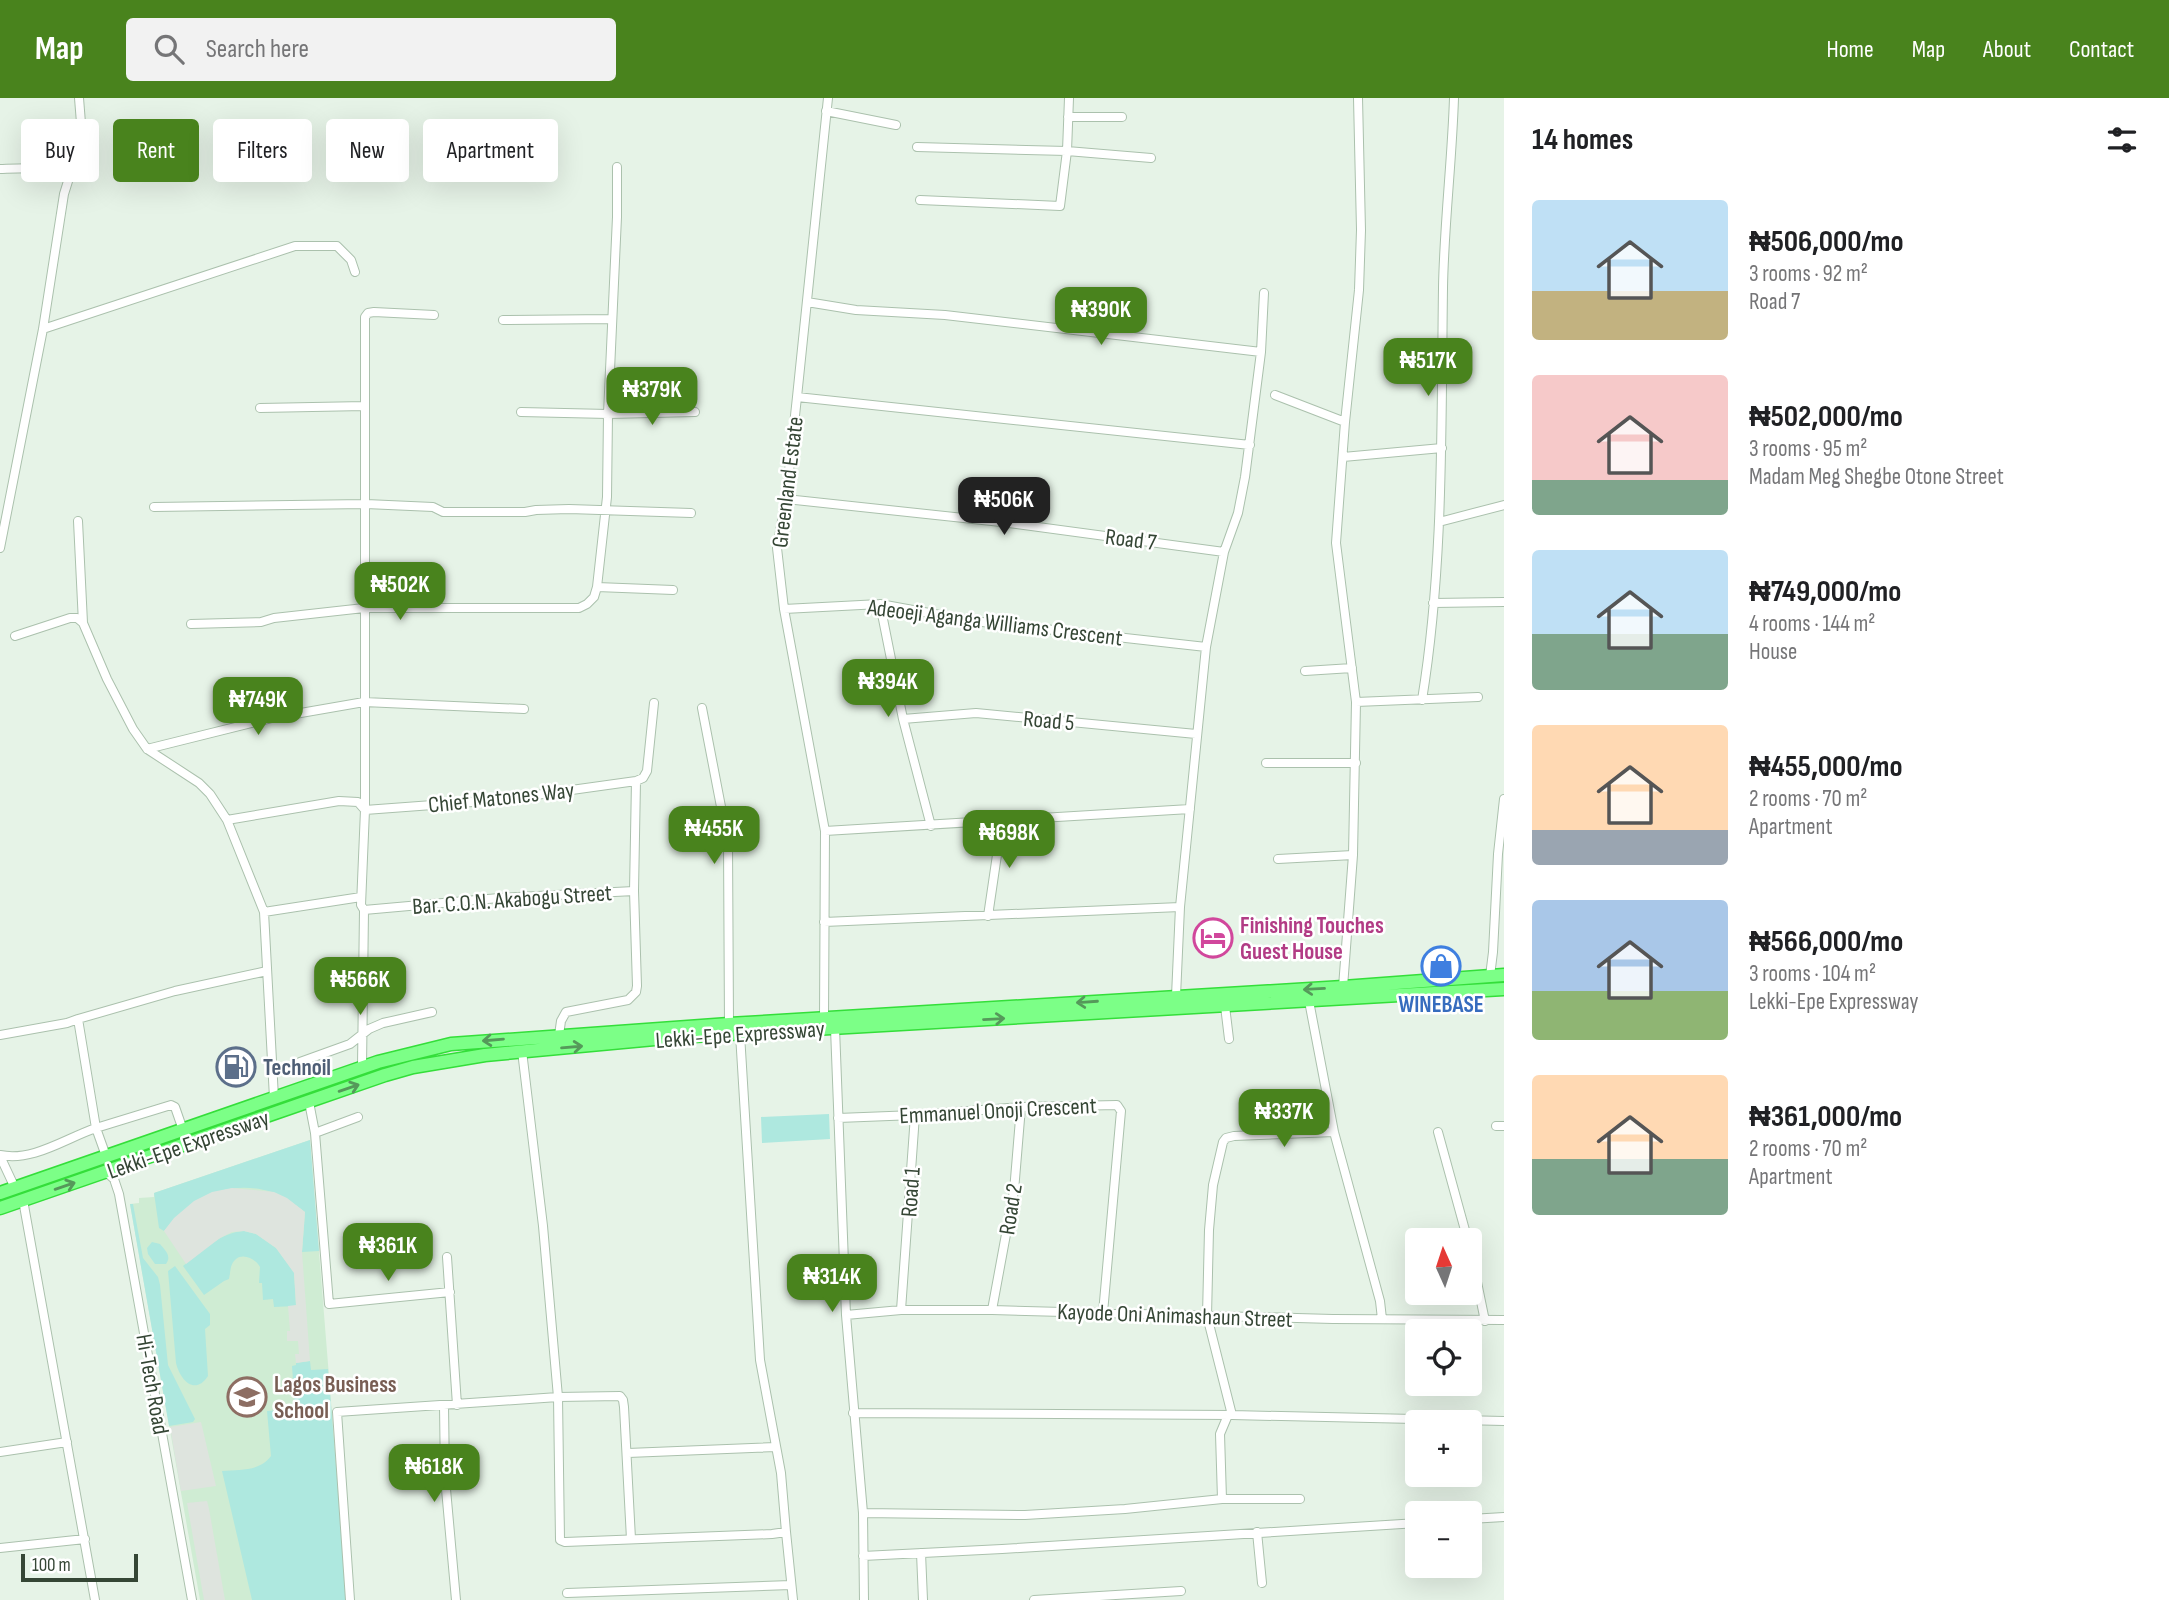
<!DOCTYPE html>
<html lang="en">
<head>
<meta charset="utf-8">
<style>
	:root { --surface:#fff; --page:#f2f2f2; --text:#202124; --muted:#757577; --accent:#49831d }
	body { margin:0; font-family:"Sofia Sans Condensed",sans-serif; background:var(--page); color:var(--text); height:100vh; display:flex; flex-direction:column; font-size:26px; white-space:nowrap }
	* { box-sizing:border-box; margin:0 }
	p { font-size:23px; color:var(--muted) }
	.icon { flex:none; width:38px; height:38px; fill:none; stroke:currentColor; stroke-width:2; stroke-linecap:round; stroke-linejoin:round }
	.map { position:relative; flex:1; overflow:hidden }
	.details { display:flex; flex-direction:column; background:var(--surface); width:665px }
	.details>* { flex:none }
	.guide { position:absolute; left:21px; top:21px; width:665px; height:63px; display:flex; gap:14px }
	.needle { width:46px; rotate:357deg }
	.tools { position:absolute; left:1405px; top:1130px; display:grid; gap:14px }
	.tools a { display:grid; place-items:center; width:77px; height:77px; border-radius:7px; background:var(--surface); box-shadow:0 7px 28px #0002; font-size:35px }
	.scale { position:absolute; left:21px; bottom:18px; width:117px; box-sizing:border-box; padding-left:7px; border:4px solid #354635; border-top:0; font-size:19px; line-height:24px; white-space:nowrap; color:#354635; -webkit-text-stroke:5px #fff; paint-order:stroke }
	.price { position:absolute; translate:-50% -60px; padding:0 16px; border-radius:14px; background:var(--accent); color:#fff; font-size:23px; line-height:46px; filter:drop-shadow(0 2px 4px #0008) }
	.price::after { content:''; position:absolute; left:50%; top:42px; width:21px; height:16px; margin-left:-10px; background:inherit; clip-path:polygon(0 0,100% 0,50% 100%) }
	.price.selected { background:#222; color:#fff }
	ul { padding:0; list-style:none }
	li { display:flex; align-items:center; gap:21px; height:175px; padding:0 28px }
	li span { display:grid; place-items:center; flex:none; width:196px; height:140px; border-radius:7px; color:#555 }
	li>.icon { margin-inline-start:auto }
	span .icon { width:84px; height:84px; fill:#fffc; stroke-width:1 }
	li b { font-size:30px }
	h2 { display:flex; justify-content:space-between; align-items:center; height:84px; padding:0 28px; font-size:30px }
	.chip { padding:0 24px; border-radius:7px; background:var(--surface); box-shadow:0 7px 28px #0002; font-size:24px; line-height:63px }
	.chip.selected { background:var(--accent); color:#fff }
	header { display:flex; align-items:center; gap:42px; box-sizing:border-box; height:98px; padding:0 35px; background:var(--accent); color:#fff }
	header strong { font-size:33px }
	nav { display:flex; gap:38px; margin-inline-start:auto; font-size:24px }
	.search { width:490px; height:63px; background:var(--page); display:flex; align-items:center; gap:18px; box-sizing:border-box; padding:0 24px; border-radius:7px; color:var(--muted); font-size:26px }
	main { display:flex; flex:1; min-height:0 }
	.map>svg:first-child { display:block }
</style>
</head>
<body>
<header>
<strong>Map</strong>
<div class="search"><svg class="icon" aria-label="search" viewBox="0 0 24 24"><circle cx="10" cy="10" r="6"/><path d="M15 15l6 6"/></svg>Search here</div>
<nav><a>Home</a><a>Map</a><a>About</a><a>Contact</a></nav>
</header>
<main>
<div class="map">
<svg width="1504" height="1502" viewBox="0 0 1504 1502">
	<rect width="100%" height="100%" fill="#e6f3e7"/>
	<path fill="#cfecd3" d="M310 1042 347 1502H200L130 1106 139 1105V1100L154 1099V1095Z"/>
	<path fill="#aee8df" d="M829 1016 830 1041 762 1045 761 1019Z
		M310 1042 319 1153 302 1154 305 1114C295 1107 283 1097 272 1094 228 1081 191 1099 164 1133L159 1130 154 1095Z
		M130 1106H133L143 1160 158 1179 160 1187 168 1267 195 1321 193 1324 169 1328Z
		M244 1133 256 1136 276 1150 294 1174 296 1208 274 1209 273 1201 263 1202 262 1185H259L260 1169C254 1158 236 1152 231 1169 230 1173 230 1177 229 1181L224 1183 204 1197 183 1168C202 1154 220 1134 244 1133Z
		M152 1144 160 1146C165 1152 172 1158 166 1166H155L148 1156 147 1150Z
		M175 1168 210 1216V1227L205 1231 208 1278C195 1298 180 1282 176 1265L168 1173Z
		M310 1263 311 1272 328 1271 347 1502H252L222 1373C240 1371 259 1374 271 1358L267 1313 295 1311 292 1268 296 1267V1265Z"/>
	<path fill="#dee4de" d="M232 1090 274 1094 287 1100 305 1114 302 1154 310 1263 296 1265 295 1256H299L298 1243H287V1233H290L288 1208 296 1207 294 1175 276 1150 256 1136 244 1133 232 1134 220 1140 186 1166 164 1133 174 1120 194 1103 212 1094Z
		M201 1324 216 1388 181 1393 170 1329Z
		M207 1403 209 1411 225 1502H204L187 1405Z"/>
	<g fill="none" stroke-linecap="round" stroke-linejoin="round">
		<g stroke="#abc1ad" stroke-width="10">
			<path id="minor" d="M826 13 896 27
				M1068 19H1122
				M917 49 1067 53 1151 60
				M0 71C25 70 47 68 70 78
				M920 102 1060 108 1067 53 1069 0
				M807 204 856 212 945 217 1261 254
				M503 222 612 221
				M43 231 295 148H337L351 162 355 174
				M1275 297 1345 324
				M797 299 828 0
				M260 310 365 308
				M521 314 608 316 695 314
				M1343 359 1442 350
				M786 401 1001 424 1224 454
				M154 409 366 406 433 409 443 414H525L536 412 569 411 691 415
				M78 423 83 525
				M1439 424 1504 407
				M0 450 43 231 64 96 79 48 81 25 79 0
				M597 489 673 492
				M1433 505 1504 504
				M880 506 903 621 931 728
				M784 511 880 506 973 523 1206 549
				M191 526 261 524 274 520 364 510H579L587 506 594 499 597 489 607 399 608 316 617 119V69
				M15 538 70 520H77L83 525 107 581 133 631 147 651 199 685 210 696 227 722 264 814 274 1000
				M1305 573 1352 570
				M1422 602C1444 467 1441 328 1443 190 1444 127 1452 63 1454 0
				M1356 604 1478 599
				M702 610 728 745 729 926
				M903 621 976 615 1196 636
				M147 651 272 620 364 604 524 611
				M1266 665H1356
				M227 722 339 703 358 704 365 712 500 702 636 683
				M825 733 1190 711
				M1278 761 1353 757
				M364 812 499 800 634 793
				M264 814 361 799
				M988 818 1002 723
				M824 824 1180 809
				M1490 878 1493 854 1498 756 1504 701
				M1343 889 1353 757 1356 604 1336 445 1345 324 1359 192 1361 132 1358 0
				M1176 898 1180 809 1206 549 1224 454 1238 415 1245 379 1261 254 1264 195
				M1309 903 1334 1034 1380 1203 1382 1221
				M1225 908 1229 941
				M824 920 825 733 784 511 777 450 786 401 797 299 1250 347
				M78 921 175 893 267 873
				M835 930 846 1217 863 1415 864 1502
				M0 937 67 925 78 921 96 1030C66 1040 33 1064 0 1057
				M559 937 561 923 566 914 628 902 636 894 637 888 634 793 636 683 643 680 647 673 654 605
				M522 953 543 1128 558 1299 560 1442 565 1444 772 1436 786 1434 781 1375 760 1262 740 936
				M300 964 350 946 369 931 383 925 432 914
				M362 969 364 812 361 807 365 712V219L368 215 374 214 434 217
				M309 1004 315 1035 329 1206 450 1194
				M838 1020 915 1017 1021 1009 1117 1007 1121 1013 1103 1215
				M1496 1028H1504
				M1334 1034 1234 1038 1226 1040 1223 1044 1213 1087 1209 1132 1207 1218 1232 1317 1504 1323
				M1438 1034 1468 1143
				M315 1035 358 1019
				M0 1058 15 1090
				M106 1058 96 1030 171 1007 175 1009 183 1032
				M106 1074 114 1081 119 1096 192 1502
				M23 1102 95 1502
				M1470 1150 1485 1223
				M447 1159 457 1307
				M901 1212 915 1017
				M992 1212 1014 1093 1021 1009
				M846 1217 901 1212H992L1333 1221 1504 1222
				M444 1308 445 1380 456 1502
				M853 1315 1232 1317
				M1228 1317 1220 1336 1222 1401H1300
				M0 1354 67 1344
				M628 1355 776 1349
				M863 1415 1025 1417 1125 1411 1222 1401
				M1470 1421 1504 1419
				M786 1434 793 1502
				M1257 1434 1262 1485
				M0 1450 85 1441
				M921 1455 923 1502
				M863 1458 1002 1451 1418 1425
				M567 1495 791 1487
				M350 1502 337 1314 558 1299 620 1298 623 1302 624 1309 631 1441
				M1034 1502 1181 1493"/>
		</g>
		<g stroke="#34de3a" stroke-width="15">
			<path id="trunk" d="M0 1095 378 964 451 946 729 926 1343 889 1504 877
				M0 1110 385 977 413 969 485 957 676 939 1504 891"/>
		</g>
		<use href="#minor" stroke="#fff" stroke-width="8"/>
		<use href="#trunk" stroke="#7cff87" stroke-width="12"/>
	</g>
	<defs><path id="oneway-shaft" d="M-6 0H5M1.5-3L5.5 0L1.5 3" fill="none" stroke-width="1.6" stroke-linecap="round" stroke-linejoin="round" transform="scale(1.75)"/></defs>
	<g stroke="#55995a">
		<use href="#oneway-shaft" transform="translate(1314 891) rotate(177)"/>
		<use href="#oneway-shaft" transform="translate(1087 904) rotate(176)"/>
		<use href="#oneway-shaft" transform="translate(994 921) rotate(-3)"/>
		<use href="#oneway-shaft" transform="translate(493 942) rotate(175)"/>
		<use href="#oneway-shaft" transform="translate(572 949) rotate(-5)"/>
		<use href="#oneway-shaft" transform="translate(349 990) rotate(-19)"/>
		<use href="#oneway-shaft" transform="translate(65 1088) rotate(-19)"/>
	</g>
	<defs>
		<g id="hotel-ring" transform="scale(2.0125)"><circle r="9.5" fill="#fff" stroke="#d1479c" stroke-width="1.5"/><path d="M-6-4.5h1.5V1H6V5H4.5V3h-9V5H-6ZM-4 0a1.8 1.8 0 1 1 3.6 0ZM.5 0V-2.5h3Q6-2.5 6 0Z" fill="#d1479c"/></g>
		<g id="shop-ring" transform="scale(2.0125)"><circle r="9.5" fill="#fff" stroke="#3f7fe0" stroke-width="1.5"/><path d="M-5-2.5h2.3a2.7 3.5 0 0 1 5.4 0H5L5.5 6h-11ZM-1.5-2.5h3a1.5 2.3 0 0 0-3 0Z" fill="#3f7fe0"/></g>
		<g id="fuel-ring" transform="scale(2.0125)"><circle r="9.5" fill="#fff" stroke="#5c6f8a" stroke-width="1.5"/><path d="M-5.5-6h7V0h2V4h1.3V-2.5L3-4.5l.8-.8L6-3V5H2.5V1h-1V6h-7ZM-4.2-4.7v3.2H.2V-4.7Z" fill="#5c6f8a"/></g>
		<g id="university-ring" transform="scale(2.0125)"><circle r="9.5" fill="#fff" stroke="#8d6e63" stroke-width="1.5"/><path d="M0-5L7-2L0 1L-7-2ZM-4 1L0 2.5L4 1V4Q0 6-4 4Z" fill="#8d6e63"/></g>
	</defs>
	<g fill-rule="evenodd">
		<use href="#hotel-ring" x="1213" y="840"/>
		<use href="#shop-ring" x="1441" y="868"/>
		<use href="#fuel-ring" x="236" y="969"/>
		<use href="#university-ring" x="247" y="1299"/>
	</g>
	<g text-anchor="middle" stroke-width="5" stroke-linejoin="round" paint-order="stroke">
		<g font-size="23" fill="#354635" stroke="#fff">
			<text transform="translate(787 384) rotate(-83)" y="8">Greenland Estate</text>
			<text transform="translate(1131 441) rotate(7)" y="8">Road 7</text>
			<text transform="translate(995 524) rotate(7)" y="8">Adeoeji Aganga Williams Crescent</text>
			<text transform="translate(1049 622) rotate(5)" y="8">Road 5</text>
			<text transform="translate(501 699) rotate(-6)" y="8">Chief Matones Way</text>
			<text transform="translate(512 801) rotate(-4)" y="8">Bar. C.O.N. Akabogu Street</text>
			<text transform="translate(740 936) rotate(-4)" y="8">Lekki-Epe Expressway</text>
			<text transform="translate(998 1012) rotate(-3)" y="8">Emmanuel Onoji Crescent</text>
			<text transform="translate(188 1046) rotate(-19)" y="8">Lekki-Epe Expressway</text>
			<text transform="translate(910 1094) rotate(-86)" y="8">Road 1</text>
			<text transform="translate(1010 1111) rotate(-81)" y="8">Road 2</text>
			<text transform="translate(1175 1217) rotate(2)" y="8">Kayode Oni Animashaun Street</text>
			<text transform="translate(153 1286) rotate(80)" y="8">Hi-Tech Road</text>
		</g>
		<g font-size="23" font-weight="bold" fill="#b23c85" stroke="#fff" text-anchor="start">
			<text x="1240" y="835">Finishing Touches<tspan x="1240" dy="26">Guest House</tspan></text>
		</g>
		<g font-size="23" font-weight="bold" fill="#366cbe" stroke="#fff">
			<text x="1441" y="914">WINEBASE</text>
		</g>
		<g font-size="23" font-weight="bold" fill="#4e5e75" stroke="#fff" text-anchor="start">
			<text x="263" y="977">Technoil</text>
		</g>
		<g font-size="23" font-weight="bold" fill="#785e54" stroke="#fff" text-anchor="start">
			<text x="274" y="1294">Lagos Business<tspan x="274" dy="26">School</tspan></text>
		</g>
	</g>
</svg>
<div class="tools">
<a><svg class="needle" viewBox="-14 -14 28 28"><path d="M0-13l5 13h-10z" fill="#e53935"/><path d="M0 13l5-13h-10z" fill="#757577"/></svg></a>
<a><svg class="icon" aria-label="locate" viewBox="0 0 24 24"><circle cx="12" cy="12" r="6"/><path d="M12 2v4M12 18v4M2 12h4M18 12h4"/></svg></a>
<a>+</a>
<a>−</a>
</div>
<div class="scale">100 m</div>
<b class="price" style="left:1101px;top:249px">₦390K</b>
<b class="price" style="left:1428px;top:300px">₦517K</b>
<b class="price" style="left:652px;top:329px">₦379K</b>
<b class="price selected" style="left:1004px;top:439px">₦506K</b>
<b class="price" style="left:400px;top:524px">₦502K</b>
<b class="price" style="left:888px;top:621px">₦394K</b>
<b class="price" style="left:258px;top:639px">₦749K</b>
<b class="price" style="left:714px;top:768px">₦455K</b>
<b class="price" style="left:1009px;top:772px">₦698K</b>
<b class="price" style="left:360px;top:919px">₦566K</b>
<b class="price" style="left:1284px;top:1051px">₦337K</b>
<b class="price" style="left:388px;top:1185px">₦361K</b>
<b class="price" style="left:832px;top:1216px">₦314K</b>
<b class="price" style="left:434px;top:1406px">₦618K</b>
<div class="guide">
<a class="chip">Buy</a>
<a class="chip selected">Rent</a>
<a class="chip">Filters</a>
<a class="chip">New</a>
<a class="chip">Apartment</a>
</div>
</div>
<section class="details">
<h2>14 homes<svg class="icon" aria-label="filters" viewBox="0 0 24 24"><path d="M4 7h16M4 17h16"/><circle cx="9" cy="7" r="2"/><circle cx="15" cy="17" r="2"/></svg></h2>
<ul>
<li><span style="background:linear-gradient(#bfe0f5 65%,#c2b280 0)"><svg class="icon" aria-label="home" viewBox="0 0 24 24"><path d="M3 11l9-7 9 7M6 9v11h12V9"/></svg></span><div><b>₦506,000/mo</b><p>3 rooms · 92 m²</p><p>Road 7</p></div></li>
<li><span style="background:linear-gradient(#f6c9c9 75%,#7fa58c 0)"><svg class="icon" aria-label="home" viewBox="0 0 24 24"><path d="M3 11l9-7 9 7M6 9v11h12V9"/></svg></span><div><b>₦502,000/mo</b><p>3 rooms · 95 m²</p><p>Madam Meg Shegbe Otone Street</p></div></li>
<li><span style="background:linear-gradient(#bfe0f5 60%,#7fa58c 0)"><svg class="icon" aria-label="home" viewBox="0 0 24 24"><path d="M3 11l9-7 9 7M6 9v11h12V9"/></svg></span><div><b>₦749,000/mo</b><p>4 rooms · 144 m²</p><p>House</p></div></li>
<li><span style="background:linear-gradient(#ffd9b3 75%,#9aa5b1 0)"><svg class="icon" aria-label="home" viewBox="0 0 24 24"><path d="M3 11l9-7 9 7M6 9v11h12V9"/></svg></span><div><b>₦455,000/mo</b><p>2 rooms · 70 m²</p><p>Apartment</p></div></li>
<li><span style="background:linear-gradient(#a9c7e8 65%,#8fb573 0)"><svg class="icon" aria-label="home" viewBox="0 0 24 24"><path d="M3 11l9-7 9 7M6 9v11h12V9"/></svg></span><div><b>₦566,000/mo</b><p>3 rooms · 104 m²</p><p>Lekki-Epe Expressway</p></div></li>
<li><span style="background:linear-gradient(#ffd9b3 60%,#7fa58c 0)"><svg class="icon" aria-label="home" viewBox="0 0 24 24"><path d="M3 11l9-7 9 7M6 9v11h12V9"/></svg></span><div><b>₦361,000/mo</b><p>2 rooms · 70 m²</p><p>Apartment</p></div></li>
</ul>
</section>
</main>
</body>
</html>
